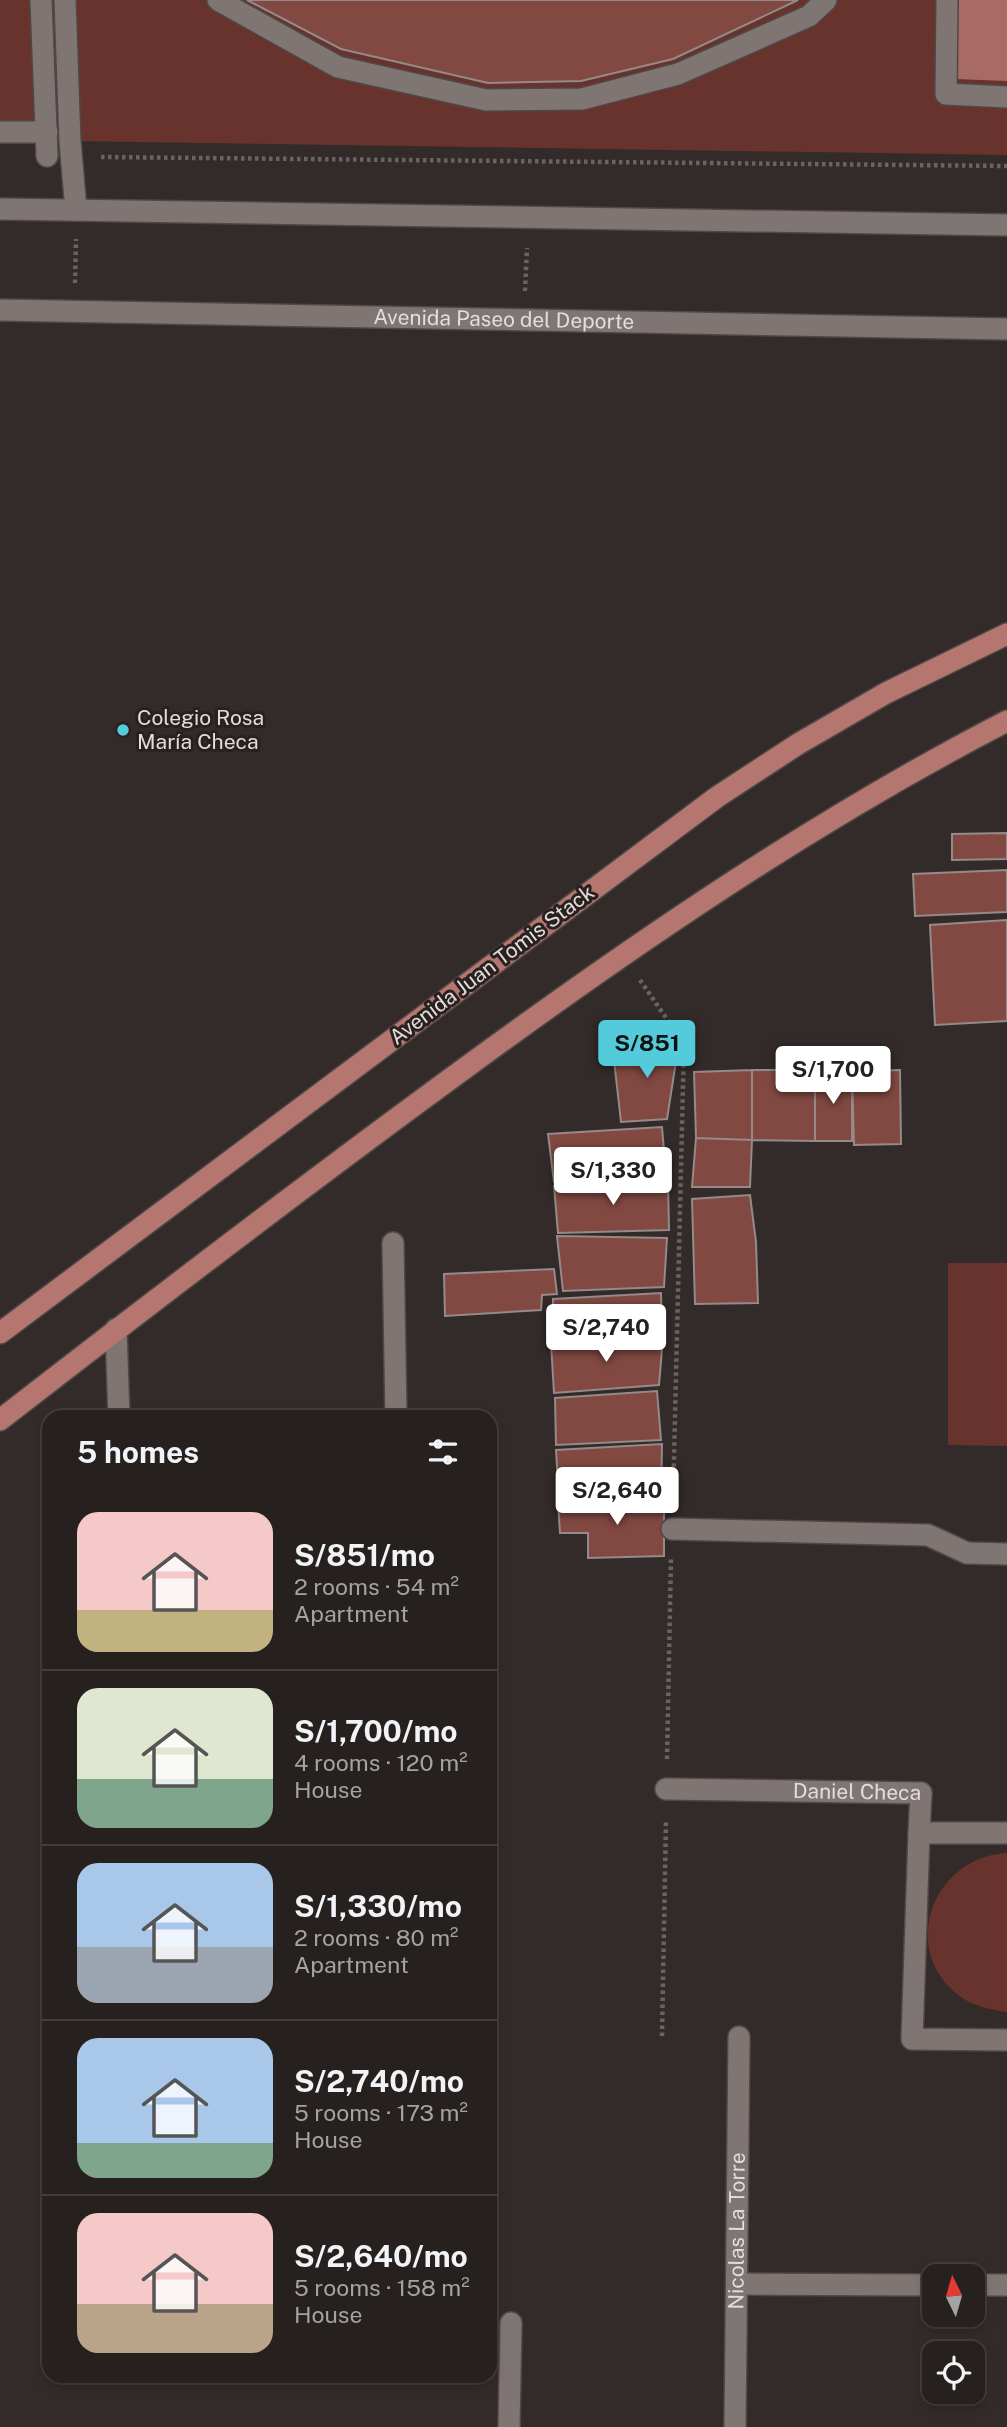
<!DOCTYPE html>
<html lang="en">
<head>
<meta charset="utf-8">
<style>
	:root { --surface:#26201f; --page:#2e2828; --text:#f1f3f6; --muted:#a4a3a4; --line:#423e3d; --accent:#53cbdb }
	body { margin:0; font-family:"Public Sans",sans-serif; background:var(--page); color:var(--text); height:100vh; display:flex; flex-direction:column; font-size:26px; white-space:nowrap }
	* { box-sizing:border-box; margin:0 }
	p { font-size:23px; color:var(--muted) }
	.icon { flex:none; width:38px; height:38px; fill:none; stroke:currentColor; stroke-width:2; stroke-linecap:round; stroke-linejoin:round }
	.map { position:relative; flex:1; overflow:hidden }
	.drawer { position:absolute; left:42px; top:1410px; width:455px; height:973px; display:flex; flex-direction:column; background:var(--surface); border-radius:21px; box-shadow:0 4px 10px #0003,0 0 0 2px var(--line) }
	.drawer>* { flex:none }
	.needle { width:46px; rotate:355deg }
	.controls { position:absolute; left:922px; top:2264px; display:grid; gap:14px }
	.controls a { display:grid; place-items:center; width:63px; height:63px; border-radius:14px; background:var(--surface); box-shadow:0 4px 10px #0003,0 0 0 2px var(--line); font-size:35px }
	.price { position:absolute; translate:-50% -60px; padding:0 16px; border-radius:7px; background:#fff; color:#222; font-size:23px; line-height:46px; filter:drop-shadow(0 2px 4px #0008) }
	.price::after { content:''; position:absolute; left:50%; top:42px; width:21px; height:16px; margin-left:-10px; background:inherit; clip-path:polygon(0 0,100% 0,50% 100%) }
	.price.current { background:var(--accent); color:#111 }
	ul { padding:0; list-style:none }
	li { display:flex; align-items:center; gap:21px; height:175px; padding:0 35px }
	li+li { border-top:2px solid var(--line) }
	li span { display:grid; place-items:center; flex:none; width:196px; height:140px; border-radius:21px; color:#555 }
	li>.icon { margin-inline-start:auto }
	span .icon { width:84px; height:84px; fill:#fffc; stroke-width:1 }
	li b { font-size:30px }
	h2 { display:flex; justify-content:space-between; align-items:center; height:84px; padding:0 35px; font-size:30px }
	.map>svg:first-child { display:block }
</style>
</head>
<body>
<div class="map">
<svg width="1007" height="2427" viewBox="0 0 1007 2427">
	<rect width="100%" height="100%" fill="#332b29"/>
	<path fill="#68332d" d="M0 0H1007V155L0 140Z
		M948 1263H1007V1446L948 1445Z
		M1007 1853V2012H1005C991 2009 976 2007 964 1999 897 1955 930 1857 1007 1853Z"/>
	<path fill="#a86b63" d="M958 0H1007V81L956 79Z"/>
	<path fill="#824942" stroke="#948a89" stroke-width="2" d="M247 0H798L673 59 581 81 488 83 341 49Z
		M1007 833V859L952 860V834Z
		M1007 870V912L915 916 913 874Z
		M1007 920V1021L935 1025 930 925Z
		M665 1032 679 1042 667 1119 621 1122 614 1060Z
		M752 1070H815V1141L752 1140Z
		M752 1070V1140L696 1138 694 1072Z
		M815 1070 852 1071V1141H815Z
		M900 1070 901 1144 854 1145 852 1071Z
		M662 1127 666 1175 554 1182 548 1134Z
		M696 1138 752 1140 750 1187H692Z
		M668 1180 669 1230 558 1233 554 1186Z
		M750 1195 756 1242 758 1303 695 1304 692 1199Z
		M557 1236 667 1238 664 1287 563 1291Z
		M554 1269 557 1294 542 1295 541 1310 445 1316 444 1274Z
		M661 1293 662 1334 553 1338V1299Z
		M663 1337 659 1385 554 1393 551 1343Z
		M657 1391 661 1440 556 1445 555 1398Z
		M662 1444 661 1496 559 1498 556 1450Z
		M664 1499V1556L588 1558V1533H560L558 1503Z"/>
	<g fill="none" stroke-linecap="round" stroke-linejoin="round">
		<g stroke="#4e4847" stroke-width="24">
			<path id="service" d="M65 0 70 141 76 210
				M509 2427 511 2323"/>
		</g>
		<g stroke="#4e4847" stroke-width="24">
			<g id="pedestrian">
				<path d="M41 0 47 156"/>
				<path d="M218 0 338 67 486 100 582 99 678 74 809 16 826 0"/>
				<path d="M947 0 946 94 1007 97"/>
				<path d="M0 132H47"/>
				<path d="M672 1529 928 1535 967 1553"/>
				<path id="s1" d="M666 1789 921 1793"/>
				<path d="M737 2284 934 2285"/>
				<path d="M973 2285H1007"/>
			</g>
		</g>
		<g stroke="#4e4847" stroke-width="24">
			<g id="minor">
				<path d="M393 1243 396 1418"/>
				<path d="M116 1329 119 1418"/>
				<path d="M967 1553 1007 1554"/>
				<path d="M921 1793 919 1833H1007"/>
				<path d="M919 1833 912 2039 1007 2040"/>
				<path id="s2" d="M735 2427 739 2037"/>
			</g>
		</g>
		<g stroke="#4e4847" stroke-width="24">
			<g id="secondary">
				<path d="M0 209 1007 225"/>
				<path id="s3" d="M0 310 1007 329"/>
			</g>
		</g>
		<g stroke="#4e4847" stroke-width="24">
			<path id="primary" d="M0 1333 717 797 798 744 886 693 1007 634
				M0 1420C156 1299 313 1179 472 1063 643 938 819 818 1007 721"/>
		</g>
		<path stroke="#6a6361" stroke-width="4.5" stroke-dasharray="3.5 3.5" stroke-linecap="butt" d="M101 157 1007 166
			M75 283 76 239
			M525 291 527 248
			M640 980 684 1044 673 1500
			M667 1759 671 1558
			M662 2036 666 1820"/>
		<use href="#service" stroke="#7f7573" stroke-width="21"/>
		<use href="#pedestrian" stroke="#7f7573" stroke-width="21"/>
		<use href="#minor" stroke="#7f7573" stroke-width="21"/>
		<use href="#secondary" stroke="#7f7573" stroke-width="21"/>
		<use href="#primary" stroke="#b4766e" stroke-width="21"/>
	</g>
	<circle fill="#53cbdb" stroke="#292120" stroke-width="2.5" cx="123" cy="730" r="7"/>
	<g text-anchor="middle" stroke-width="6" stroke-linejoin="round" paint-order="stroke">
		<g font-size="21" fill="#e2dddc" stroke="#292120">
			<text dy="7" stroke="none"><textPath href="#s3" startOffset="504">Avenida Paseo del Deporte</textPath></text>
			<text transform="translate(492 965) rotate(-37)" y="7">Avenida Juan Tomis Stack</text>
			<text dy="7" stroke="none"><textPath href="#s1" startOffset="191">Daniel Checa</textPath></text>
			<text dy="7" stroke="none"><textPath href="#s2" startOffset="196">Nicolas La Torre</textPath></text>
		</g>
		<g font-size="21" fill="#e2dddc" stroke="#292120" text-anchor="start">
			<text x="137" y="725">Colegio Rosa<tspan x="137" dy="24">María Checa</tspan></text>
		</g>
	</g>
</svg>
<div class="controls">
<a><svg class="needle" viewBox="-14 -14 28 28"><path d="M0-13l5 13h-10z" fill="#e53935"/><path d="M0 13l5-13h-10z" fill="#a4a3a4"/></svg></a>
<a><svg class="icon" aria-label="locate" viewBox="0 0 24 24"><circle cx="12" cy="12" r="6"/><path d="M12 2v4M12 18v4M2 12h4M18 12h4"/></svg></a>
</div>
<b class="price current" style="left:647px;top:1080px">S/851</b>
<b class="price" style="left:833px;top:1106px">S/1,700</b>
<b class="price" style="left:613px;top:1207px">S/1,330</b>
<b class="price" style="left:606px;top:1364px">S/2,740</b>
<b class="price" style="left:617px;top:1527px">S/2,640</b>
<section class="drawer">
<h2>5 homes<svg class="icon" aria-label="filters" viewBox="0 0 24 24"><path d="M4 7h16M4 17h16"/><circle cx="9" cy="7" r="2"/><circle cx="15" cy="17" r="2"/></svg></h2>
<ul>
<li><span style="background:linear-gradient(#f6c9c9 70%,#c2b280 0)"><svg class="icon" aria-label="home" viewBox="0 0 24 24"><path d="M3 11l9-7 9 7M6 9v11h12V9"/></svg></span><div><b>S/851/mo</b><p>2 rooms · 54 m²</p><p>Apartment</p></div></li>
<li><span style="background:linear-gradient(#dfe7d0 65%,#7fa58c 0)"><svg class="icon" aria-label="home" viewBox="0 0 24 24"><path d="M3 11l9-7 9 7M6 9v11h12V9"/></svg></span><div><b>S/1,700/mo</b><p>4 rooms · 120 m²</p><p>House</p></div></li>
<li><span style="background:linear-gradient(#a9c7e8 60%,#9aa5b1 0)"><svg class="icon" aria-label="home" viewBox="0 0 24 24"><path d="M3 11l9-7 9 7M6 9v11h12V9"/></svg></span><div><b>S/1,330/mo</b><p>2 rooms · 80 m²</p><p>Apartment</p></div></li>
<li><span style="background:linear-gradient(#a9c7e8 75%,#7fa58c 0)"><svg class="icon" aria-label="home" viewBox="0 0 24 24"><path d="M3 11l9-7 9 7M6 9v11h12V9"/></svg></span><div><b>S/2,740/mo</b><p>5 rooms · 173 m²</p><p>House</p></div></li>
<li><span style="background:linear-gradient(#f6c9c9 65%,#b9a48a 0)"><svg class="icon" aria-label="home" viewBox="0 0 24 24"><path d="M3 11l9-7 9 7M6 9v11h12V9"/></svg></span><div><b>S/2,640/mo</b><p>5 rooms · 158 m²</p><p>House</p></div></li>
</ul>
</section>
</div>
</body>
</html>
